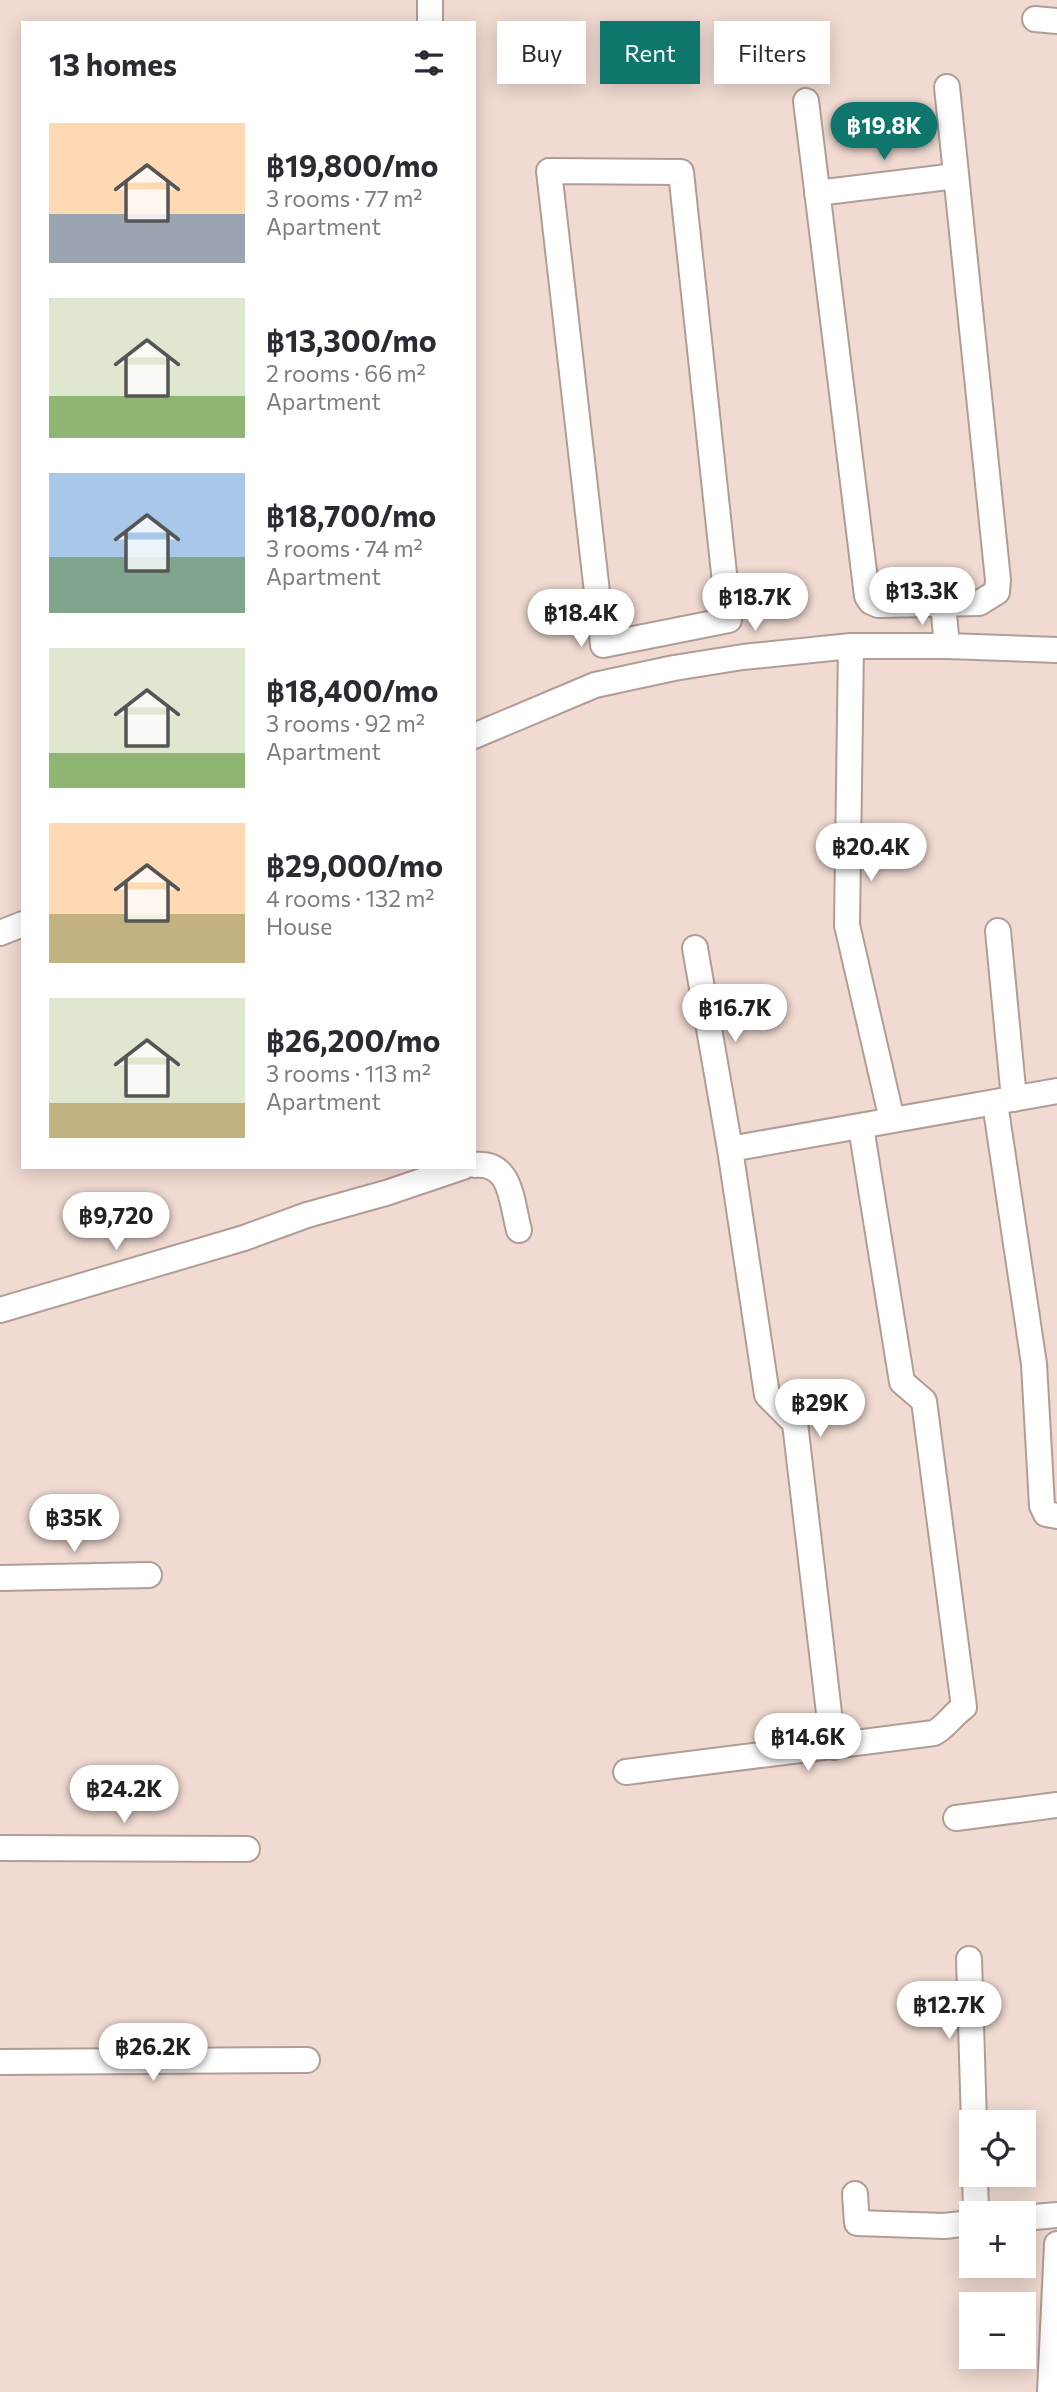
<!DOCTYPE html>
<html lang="en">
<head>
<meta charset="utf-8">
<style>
	:root { --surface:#fff; --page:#f7f7f7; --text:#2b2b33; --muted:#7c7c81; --accent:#0f766e }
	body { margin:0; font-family:Commissioner,sans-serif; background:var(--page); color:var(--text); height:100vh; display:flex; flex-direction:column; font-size:26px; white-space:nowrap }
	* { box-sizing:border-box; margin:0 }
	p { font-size:23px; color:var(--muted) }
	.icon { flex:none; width:38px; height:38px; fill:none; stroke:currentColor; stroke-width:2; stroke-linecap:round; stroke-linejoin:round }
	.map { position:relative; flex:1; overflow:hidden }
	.side { position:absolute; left:21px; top:21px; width:455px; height:1148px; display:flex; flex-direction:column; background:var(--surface); border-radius:0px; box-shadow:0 4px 18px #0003 }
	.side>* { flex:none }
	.hud { position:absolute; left:497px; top:21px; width:455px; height:63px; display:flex; gap:14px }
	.fabs { position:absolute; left:959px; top:2110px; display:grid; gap:14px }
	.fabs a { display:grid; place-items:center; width:77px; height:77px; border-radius:0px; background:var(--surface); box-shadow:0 4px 18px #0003; font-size:35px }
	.price { position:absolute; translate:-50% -60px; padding:0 16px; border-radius:24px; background:#fff; color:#222; font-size:23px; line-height:46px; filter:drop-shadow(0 2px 4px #0008) }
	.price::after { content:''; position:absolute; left:50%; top:42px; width:21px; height:16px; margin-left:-10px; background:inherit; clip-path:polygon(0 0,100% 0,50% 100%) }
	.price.active { background:var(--accent); color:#fff }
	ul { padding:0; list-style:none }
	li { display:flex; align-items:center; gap:21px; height:175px; padding:0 28px }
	li span { display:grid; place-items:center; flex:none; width:196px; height:140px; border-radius:0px; color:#555 }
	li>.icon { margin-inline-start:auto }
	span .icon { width:84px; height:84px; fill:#fffc; stroke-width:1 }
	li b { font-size:30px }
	h2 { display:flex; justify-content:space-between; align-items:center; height:84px; padding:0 28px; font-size:30px }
	.chip { padding:0 24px; border-radius:0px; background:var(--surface); box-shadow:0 4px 18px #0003; font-size:24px; line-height:63px }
	.chip.active { background:var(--accent); color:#fff }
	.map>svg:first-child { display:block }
</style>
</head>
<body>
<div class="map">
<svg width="1057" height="2392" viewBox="0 0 1057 2392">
	<rect width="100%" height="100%" fill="#f0dad1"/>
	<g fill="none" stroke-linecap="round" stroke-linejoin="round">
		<g stroke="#b29d94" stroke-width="28">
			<path id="minor" d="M430 0V23
				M1035 19 1057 21
				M806 101 867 596 871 602 878 605 979 603 997 592 998 580 947 87
				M549 171 681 172 729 620 603 645Z
				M817 193 956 176
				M943 604 947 646
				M851 646 847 925 892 1120
				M474 736 595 685 674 668 743 657 851 646H947L1057 650
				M998 931 1014 1099
				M0 933 23 924
				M695 948 730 1149 767 1395 795 1423 833 1747
				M995 1103 1034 1364 1042 1506 1046 1514 1057 1516
				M730 1149 1057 1091
				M474 1165C512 1161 511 1201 519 1230
				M0 1310 244 1238 307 1215 386 1193 463 1167
				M0 1578 149 1575
				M626 1772 934 1733C946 1727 952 1715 964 1707L924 1401 902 1382 861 1127
				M956 1818 1057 1805
				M0 1848 247 1849
				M969 1959 974 2123
				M0 2062 307 2060
				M975 2175 976 2214
				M855 2194 857 2223 944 2226 971 2223
				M1024 2218 1057 2215
				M1050 2392 1057 2244"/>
		</g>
		<use href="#minor" stroke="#fff" stroke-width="24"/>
	</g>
</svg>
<div class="fabs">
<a><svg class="icon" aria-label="locate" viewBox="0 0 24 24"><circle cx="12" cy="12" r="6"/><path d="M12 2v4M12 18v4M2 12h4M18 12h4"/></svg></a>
<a>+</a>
<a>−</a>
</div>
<b class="price active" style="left:884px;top:162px">฿19.8K</b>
<b class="price" style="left:922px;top:627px">฿13.3K</b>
<b class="price" style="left:755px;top:633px">฿18.7K</b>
<b class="price" style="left:581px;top:649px">฿18.4K</b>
<b class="price" style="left:871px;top:883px">฿20.4K</b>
<b class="price" style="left:735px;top:1044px">฿16.7K</b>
<b class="price" style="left:116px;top:1252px">฿9,720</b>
<b class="price" style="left:820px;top:1439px">฿29K</b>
<b class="price" style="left:74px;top:1554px">฿35K</b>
<b class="price" style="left:808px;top:1773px">฿14.6K</b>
<b class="price" style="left:124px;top:1825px">฿24.2K</b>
<b class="price" style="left:949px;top:2041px">฿12.7K</b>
<b class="price" style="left:153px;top:2083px">฿26.2K</b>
<div class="hud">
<a class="chip">Buy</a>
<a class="chip active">Rent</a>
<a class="chip">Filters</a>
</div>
<section class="side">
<h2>13 homes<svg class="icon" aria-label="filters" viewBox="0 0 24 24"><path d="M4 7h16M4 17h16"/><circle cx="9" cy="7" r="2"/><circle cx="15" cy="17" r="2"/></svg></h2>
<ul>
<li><span style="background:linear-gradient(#ffd9b3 65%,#9aa5b1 0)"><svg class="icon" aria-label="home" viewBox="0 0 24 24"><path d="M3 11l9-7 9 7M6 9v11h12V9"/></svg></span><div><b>฿19,800/mo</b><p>3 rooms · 77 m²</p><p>Apartment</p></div></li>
<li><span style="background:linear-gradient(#dfe7d0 70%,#8fb573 0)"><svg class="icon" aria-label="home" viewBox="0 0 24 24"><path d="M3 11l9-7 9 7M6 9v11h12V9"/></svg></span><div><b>฿13,300/mo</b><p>2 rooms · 66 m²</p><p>Apartment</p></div></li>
<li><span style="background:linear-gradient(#a9c7e8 60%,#7fa58c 0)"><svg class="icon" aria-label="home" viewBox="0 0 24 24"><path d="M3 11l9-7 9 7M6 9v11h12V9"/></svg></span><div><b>฿18,700/mo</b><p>3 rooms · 74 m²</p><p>Apartment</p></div></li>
<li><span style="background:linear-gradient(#dfe7d0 75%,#8fb573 0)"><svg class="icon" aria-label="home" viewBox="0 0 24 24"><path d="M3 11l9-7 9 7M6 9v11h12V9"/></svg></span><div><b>฿18,400/mo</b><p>3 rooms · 92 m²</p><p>Apartment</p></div></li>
<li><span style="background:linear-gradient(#ffd9b3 65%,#c2b280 0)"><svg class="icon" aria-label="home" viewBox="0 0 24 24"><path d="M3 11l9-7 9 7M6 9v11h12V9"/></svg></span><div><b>฿29,000/mo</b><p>4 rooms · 132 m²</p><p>House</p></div></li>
<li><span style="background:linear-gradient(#dfe7d0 75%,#c2b280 0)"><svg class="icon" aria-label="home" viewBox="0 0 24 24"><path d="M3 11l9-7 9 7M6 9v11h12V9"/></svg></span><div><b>฿26,200/mo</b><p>3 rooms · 113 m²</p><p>Apartment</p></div></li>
</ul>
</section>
</div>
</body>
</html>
